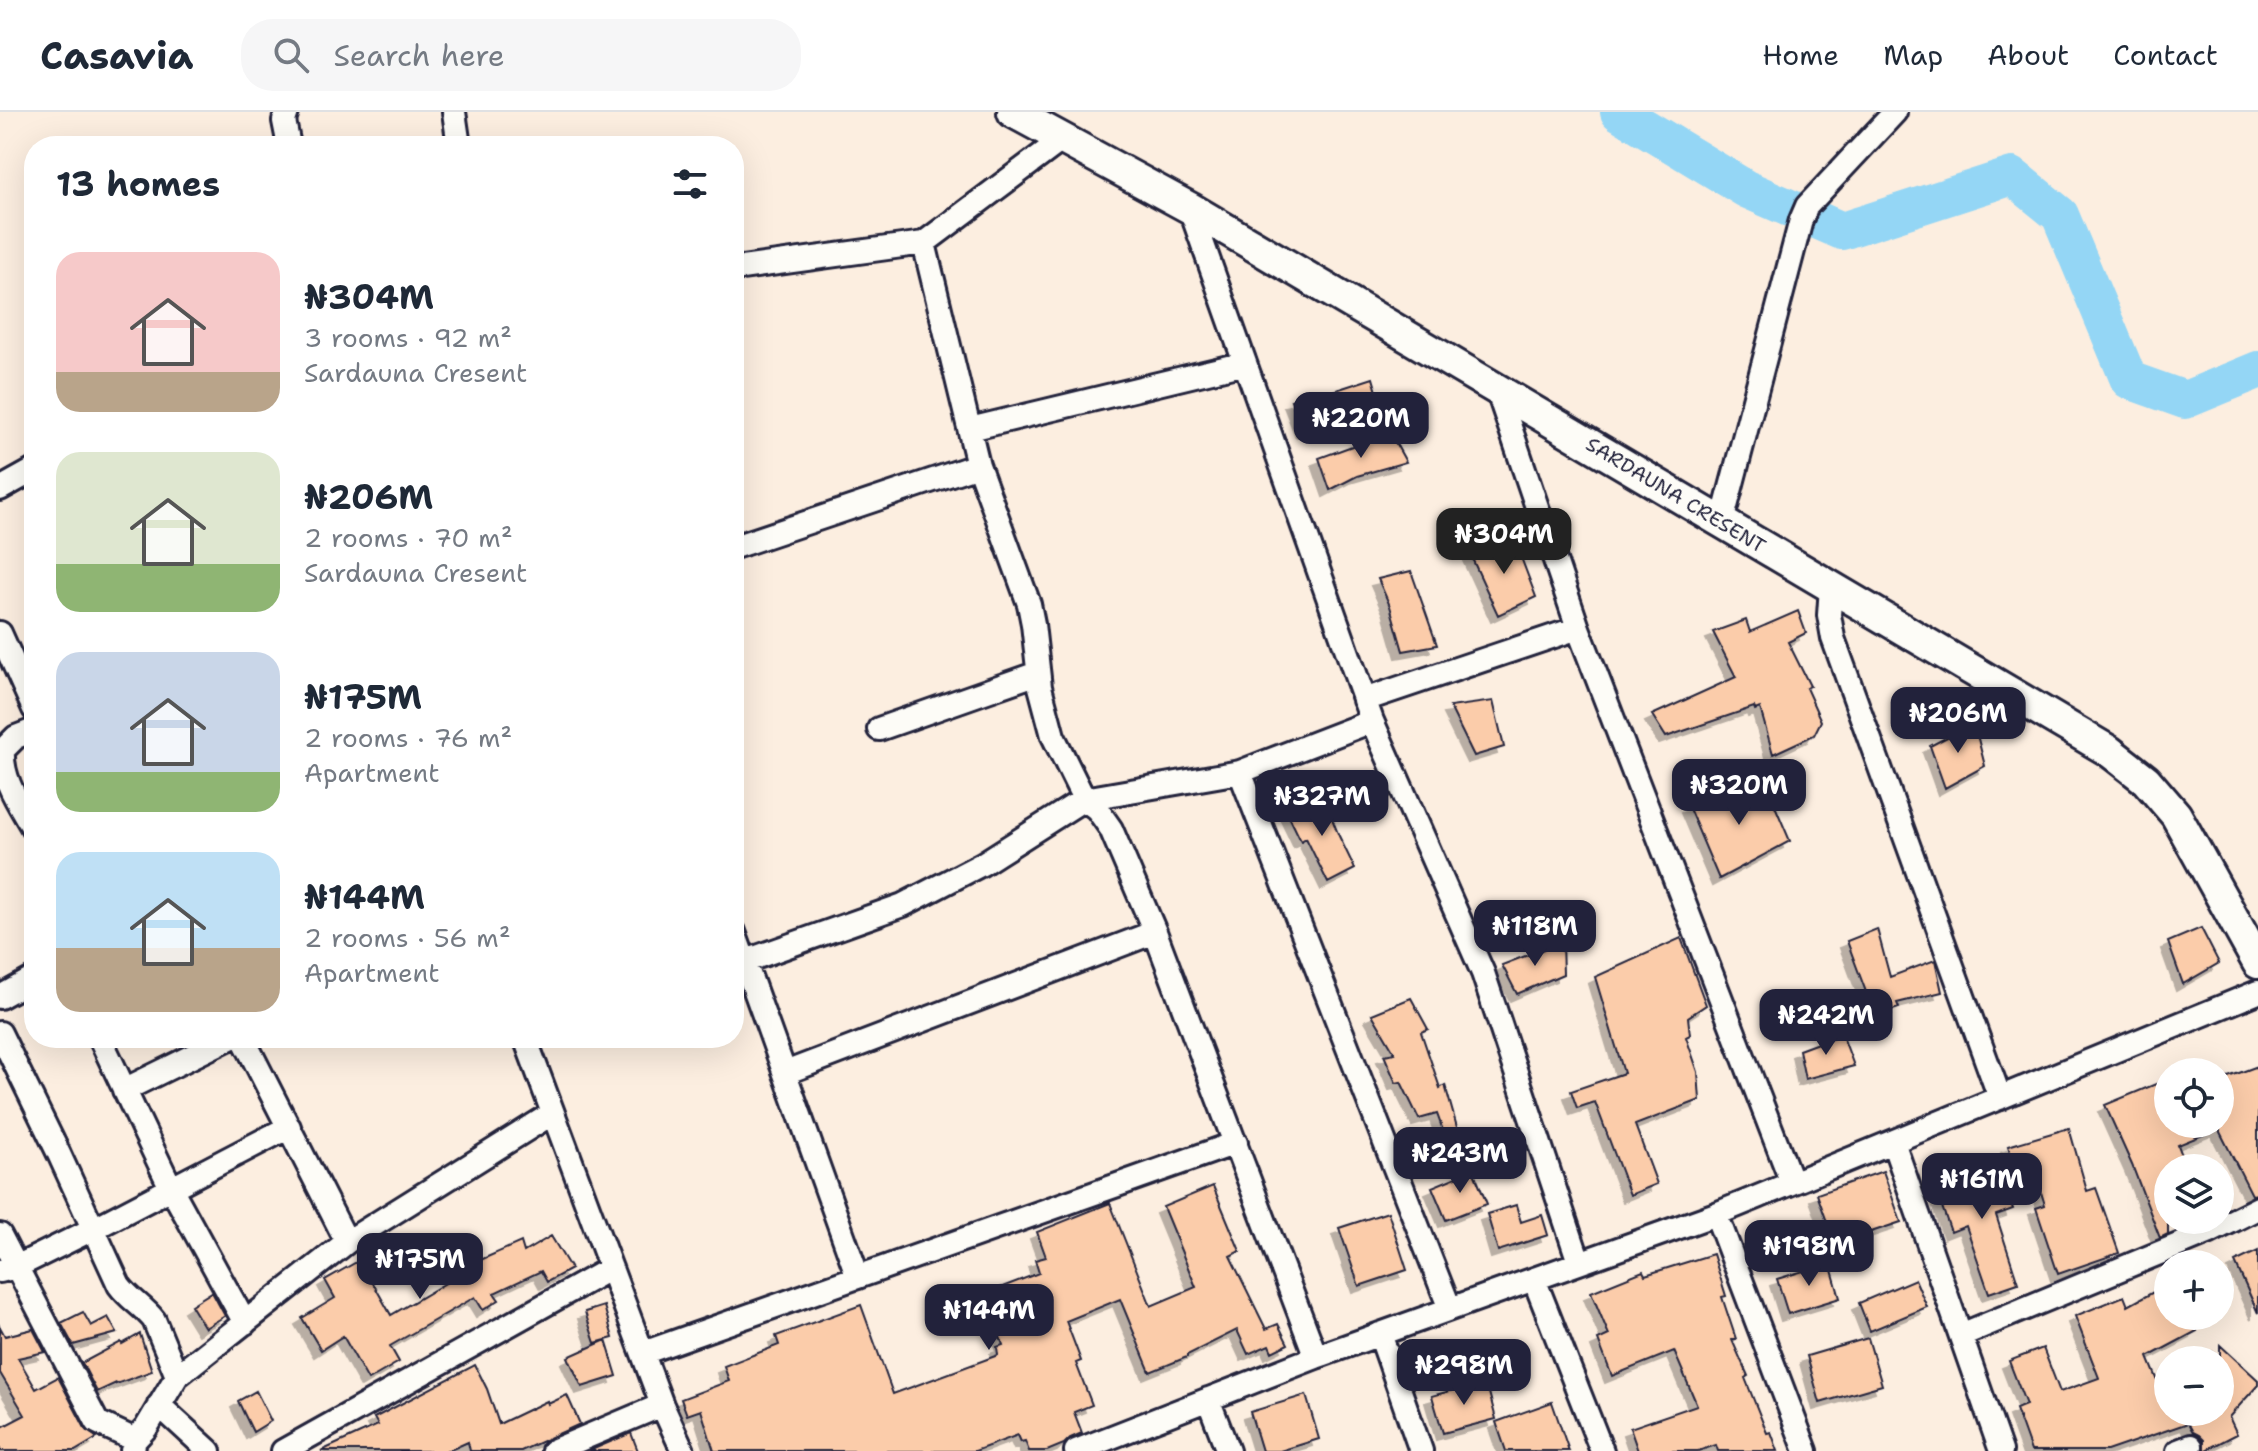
<!DOCTYPE html>
<html lang="en">
<head>
<meta charset="utf-8">
<style>
	:root { --surface:#fff; --page:#f6f6f7; --text:#1f2937; --muted:#747a83; --line:#e0e1e3; --accent:#22223b }
	body { margin:0; font-family:"Shantell Sans",sans-serif; background:var(--page); color:var(--text); height:100vh; display:flex; flex-direction:column; font-size:30px; white-space:nowrap }
	* { box-sizing:border-box; margin:0 }
	p { font-size:26px; color:var(--muted) }
	.icon { flex:none; width:44px; height:44px; fill:none; stroke:currentColor; stroke-width:2; stroke-linecap:round; stroke-linejoin:round }
	.map { position:relative; flex:1; overflow:hidden }
	.side { position:absolute; left:24px; top:24px; width:720px; height:912px; display:flex; flex-direction:column; background:var(--surface); border-radius:32px; box-shadow:0 8px 32px #0002 }
	.side>* { flex:none }
	.tools { position:absolute; left:2154px; top:946px; display:grid; gap:16px }
	.tools a { display:grid; place-items:center; width:80px; height:80px; border-radius:50%; background:var(--surface); box-shadow:0 8px 32px #0002; font-size:40px }
	.price { position:absolute; translate:-50% -68px; padding:0 18px; border-radius:16px; background:var(--accent); color:#fff; font-size:26px; line-height:52px; filter:drop-shadow(0 2px 4px #0008) }
	.price::after { content:''; position:absolute; left:50%; top:48px; width:24px; height:18px; margin-left:-12px; background:inherit; clip-path:polygon(0 0,100% 0,50% 100%) }
	.price.selected { background:#222; color:#fff }
	ul { padding:0; list-style:none }
	li { display:flex; align-items:center; gap:24px; height:200px; padding:0 32px }
	li span { display:grid; place-items:center; flex:none; width:224px; height:160px; border-radius:24px; color:#555 }
	li>.icon { margin-inline-start:auto }
	span .icon { width:96px; height:96px; fill:#fffc; stroke-width:1 }
	li b { font-size:34px }
	h2 { display:flex; justify-content:space-between; align-items:center; height:96px; padding:0 32px; font-size:34px }
	header { display:flex; align-items:center; gap:48px; box-sizing:border-box; height:112px; padding:0 40px; background:var(--surface); border-bottom:2px solid var(--line) }
	header strong { font-size:38px }
	nav { display:flex; gap:44px; margin-inline-start:auto; font-size:28px }
	.search { width:560px; height:72px; background:var(--page); display:flex; align-items:center; gap:20px; box-sizing:border-box; padding:0 28px; border-radius:32px; color:var(--muted); font-size:30px }
	.map>svg:first-child { display:block }
</style>
</head>
<body>
<header>
<strong>Casavia</strong>
<div class="search"><svg class="icon" aria-label="search" viewBox="0 0 24 24"><circle cx="10" cy="10" r="6"/><path d="M15 15l6 6"/></svg>Search here</div>
<nav><a>Home</a><a>Map</a><a>About</a><a>Contact</a></nav>
</header>
<div class="map">
<svg width="2258" height="1339" viewBox="0 0 2258 1339">
	<defs>
		<filter id="shadow"><feDropShadow dx="-7" dy="7" stdDeviation="0" flood-color="#0004"/></filter>
	</defs>
	<rect width="100%" height="100%" fill="#fceee0"/>
	<filter id="ink" filterUnits="userSpaceOnUse"><feTurbulence type="fractalNoise" baseFrequency=".0125" numOctaves="2"/><feDisplacementMap in="SourceGraphic" scale="16" xChannelSelector="R" yChannelSelector="G"/><feConvolveMatrix kernelMatrix="1 2 1 2 8 2 1 2 1" color-interpolation-filters="sRGB"/></filter>
	<g filter="url(#ink)">
		<g fill="none" stroke-linecap="round" stroke-linejoin="round">
			<path stroke="#94d6f5" stroke-width="38" d="M1619 0 1746 77 1842 119 2012 64 2060 103 2129 268 2185 288 2258 258"/>
		</g>
		<path fill="#fbccaa" stroke="#22223b" stroke-width="2" filter="url(#shadow)" d="M1373 266 1381 293 1303 318 1291 288 1327 281Z
			M1391 323 1406 350 1357 364 1330 378 1319 346 1363 330Z
			M1514 427 1536 485 1498 503 1470 442Z
			M1411 459 1437 533 1403 539 1390 494 1378 467Z
			M1798 499 1806 521 1788 530 1810 574 1806 576 1821 609 1814 623 1773 642 1760 596 1755 598 1754 595 1666 625 1652 603 1736 565 1713 520 1746 508 1750 520Z
			M1493 589 1504 635 1474 644 1450 595Z
			M1974 611 1985 654 1945 676 1930 634Z
			M1764 668 1790 729 1719 767 1688 694Z
			M1323 684 1339 724 1355 757 1328 771 1306 726 1301 729 1287 700Z
			M2201 816 2219 851 2183 872 2168 830Z
			M1877 817 1890 865 1935 848 1942 880 1897 891 1899 896 1875 904 1847 829Z
			M1681 826 1706 893 1688 905 1690 923 1686 925 1698 960 1700 988 1635 1013 1657 1072 1630 1083 1595 990 1577 996 1571 979 1624 961 1595 865Z
			M1562 830 1563 862 1517 882 1502 853Z
			M1411 886 1428 917 1421 920 1440 976 1445 973 1464 1040 1452 1043 1437 1002 1419 1007 1401 970 1396 971 1384 943 1395 941 1372 902Z
			M1842 922 1854 954 1805 967 1799 938Z
			M2258 954V1082L2252 1083 2220 1020V1016L2178 1033 2187 1056H2168V1122L2160 1126 2132 1053 2105 993 2168 967V1012H2220V968Z
			M2069 1016 2087 1079 2096 1076 2119 1141 2058 1162 2036 1096 2045 1093 2032 1051 2015 1056 2008 1034Z
			M1997 1052 2013 1097 1996 1103 2018 1171 1989 1181 1966 1114 1951 1120 1935 1075Z
			M1473 1058 1487 1092 1446 1108 1432 1075Z
			M1883 1059 1901 1110 1835 1132 1817 1082Z
			M1213 1074 1240 1139 1230 1144 1266 1217 1278 1212 1288 1232 1272 1240 1269 1233 1248 1242 1237 1218 1187 1243V1245L1150 1260 1120 1187 1066 1209 1081 1249 1076 1251 1092 1293 1074 1300 1082 1321 1070 1326 1064 1332 1047 1339H1029L1025 1329 1021 1330 1018 1323 975 1339H714L701 1298 687 1303 681 1287 729 1269 724 1254 779 1233 776 1224 861 1193 893 1282 998 1243 997 1235 1003 1233 984 1182 1039 1161 1035 1148 1046 1145 1037 1120 1110 1091 1151 1194 1196 1175 1163 1095Z
			M1516 1093 1521 1110 1542 1103 1548 1123 1498 1139 1487 1102Z
			M1388 1100 1407 1158 1359 1174 1339 1116Z
			M551 1124 571 1157 547 1170 541 1159 494 1181 499 1188 483 1198 475 1185 390 1234 399 1250 368 1268 343 1224 321 1238 302 1206 335 1186 325 1168 360 1148 391 1203 461 1162 453 1149 469 1139 476 1150 521 1130 524 1140Z
			M2258 1139V1201L2235 1150Z
			M1713 1142 1726 1184 1722 1185 1736 1227 1732 1228 1748 1264 1745 1266 1767 1321 1771 1320 1778 1339H1718L1716 1333 1698 1339H1638L1630 1316 1697 1293 1674 1239 1612 1264 1598 1228 1609 1223 1591 1180 1643 1159 1645 1163Z
			M1830 1151 1840 1186 1788 1202 1777 1167Z
			M1915 1167 1927 1195 1870 1219 1859 1191Z
			M2168 1172V1204H2189L2197 1219 2148 1245 2168 1293V1300H2220V1233L2258 1268V1273L2229 1305 2237 1322 2204 1339V1328L2199 1323 2193 1320 2188 1311 2107 1339H2031L2016 1297 2026 1293 2009 1249 2043 1236 2060 1280 2099 1266 2075 1204 2124 1184 2128 1194Z
			M212 1180 225 1204 205 1216 191 1193Z
			M604 1194 613 1226 595 1231 585 1200Z
			M83 1200 91 1214 108 1205 117 1221 73 1233 61 1211Z
			M0 1215 5 1224 33 1217 45 1240 18 1246 36 1277 58 1265 85 1316 97 1326 75 1339H0V1316L25 1303 0 1261Z
			M140 1222 152 1259 116 1272V1271L97 1280 82 1251 121 1230 122 1232Z
			M1868 1226 1882 1273 1820 1291 1807 1244Z
			M606 1228 617 1264 582 1275 568 1245Z
			M475 1253 487 1277 499 1312 547 1289 548 1292 567 1283 580 1312 521 1339H470L468 1330 448 1339H321L378 1313 374 1306Z
			M1486 1269 1496 1307 1443 1321 1432 1284Z
			M256 1279 271 1309 253 1320 238 1289Z
			M1306 1283 1319 1327 1280 1339H1262L1250 1300Z
			M1552 1290 1569 1339H1506L1496 1310Z
			M631 1321 638 1339H589Z"/>
		<g fill="none" stroke-linecap="round" stroke-linejoin="round">
			<g stroke="#22223b" stroke-width="28">
				<path id="street" d="M287 0 284 9 289 34
					M454 0 459 34
					M1190 96 1372 609 1483 861 1579 1150
					M924 131 978 353 1029 492 1033 512 1040 575 1053 624 1084 687 1097 697 1111 717 1155 820 1316 1245
					M734 157 924 131 1064 26
					M1497 277 1578 516 1792 1071
					M970 317 1245 251
					M0 377 34 358
					M1722 410 1801 108 1807 94 1895 0
					M734 435 978 353
					M1831 475 1829 503 1833 526 2000 986
					M0 521 34 597
					M1364 588 1578 516
					M879 617 1038 561
					M34 618 16 625 3 638C1 668 20 693 34 718
					M1240 660 1450 1197
					M734 820 858 1165
					M746 849 903 793 982 752 1084 687 1240 660 1372 609
					M0 885 34 866
					M0 921 59 1042 119 1173C129 1187 144 1195 154 1208L177 1264
					M100 926 171 1076 245 1211
					M243 926 347 1130
					M525 926 662 1293 683 1339
					M785 961 1155 820
					M124 978 230 926
					M1893 1030 2001 1339
					M1716 1102 1806 1339
					M0 1123 97 1310 135 1328
					M0 1159 16 1155 93 1117 289 1015
					M1534 1167 1602 1339
					M1380 1222 1421 1339
					M1961 1223 2210 1120 2258 1096
					M643 1241 1236 1031
					M1208 1287 1228 1339
					M159 1293 209 1339
					M132 1339 135 1328 146 1316 177 1264 347 1130 553 1001
					M283 1339 611 1156
					M553 1339 662 1293
					M1076 1339 1316 1245 1716 1102 2258 880
					M2178 1339 2191 1334"/>
			</g>
			<g stroke="#22223b" stroke-width="36">
				<path id="secondary" d="M1013 0 1190 96 2109 639 2146 668 2176 703 2258 851"/>
			</g>
			<use href="#street" stroke="#fdfcf7" stroke-width="22"/>
			<use href="#secondary" stroke="#fdfcf7" stroke-width="30"/>
		</g>
	</g>
	<g text-anchor="middle" stroke-width="8" stroke-linejoin="round" paint-order="stroke">
		<g font-size="20" fill="#22223b" stroke="#fdfcf7">
			<text transform="translate(1676 383) rotate(31)" y="7">SARDAUNA CRESENT</text>
		</g>
	</g>
</svg>
<div class="tools">
<a><svg class="icon" aria-label="locate" viewBox="0 0 24 24"><circle cx="12" cy="12" r="6"/><path d="M12 2v4M12 18v4M2 12h4M18 12h4"/></svg></a>
<a><svg class="icon" aria-label="layers" viewBox="0 0 24 24"><path d="M12 4l9 5-9 5-9-5zM3 14l9 5 9-5"/></svg></a>
<a>+</a>
<a>−</a>
</div>
<b class="price" style="left:1361px;top:348px">₦220M</b>
<b class="price selected" style="left:1504px;top:464px">₦304M</b>
<b class="price" style="left:1958px;top:643px">₦206M</b>
<b class="price" style="left:1739px;top:715px">₦320M</b>
<b class="price" style="left:1322px;top:726px">₦327M</b>
<b class="price" style="left:1535px;top:856px">₦118M</b>
<b class="price" style="left:1826px;top:945px">₦242M</b>
<b class="price" style="left:1460px;top:1083px">₦243M</b>
<b class="price" style="left:1982px;top:1109px">₦161M</b>
<b class="price" style="left:1809px;top:1176px">₦198M</b>
<b class="price" style="left:420px;top:1189px">₦175M</b>
<b class="price" style="left:989px;top:1240px">₦144M</b>
<b class="price" style="left:1464px;top:1295px">₦298M</b>
<section class="side">
<h2>13 homes<svg class="icon" aria-label="filters" viewBox="0 0 24 24"><path d="M4 7h16M4 17h16"/><circle cx="9" cy="7" r="2"/><circle cx="15" cy="17" r="2"/></svg></h2>
<ul>
<li><span style="background:linear-gradient(#f6c9c9 75%,#b9a48a 0)"><svg class="icon" aria-label="home" viewBox="0 0 24 24"><path d="M3 11l9-7 9 7M6 9v11h12V9"/></svg></span><div><b>₦304M</b><p>3 rooms · 92 m²</p><p>Sardauna Cresent</p></div></li>
<li><span style="background:linear-gradient(#dfe7d0 70%,#8fb573 0)"><svg class="icon" aria-label="home" viewBox="0 0 24 24"><path d="M3 11l9-7 9 7M6 9v11h12V9"/></svg></span><div><b>₦206M</b><p>2 rooms · 70 m²</p><p>Sardauna Cresent</p></div></li>
<li><span style="background:linear-gradient(#c9d6e8 75%,#8fb573 0)"><svg class="icon" aria-label="home" viewBox="0 0 24 24"><path d="M3 11l9-7 9 7M6 9v11h12V9"/></svg></span><div><b>₦175M</b><p>2 rooms · 76 m²</p><p>Apartment</p></div></li>
<li><span style="background:linear-gradient(#bfe0f5 60%,#b9a48a 0)"><svg class="icon" aria-label="home" viewBox="0 0 24 24"><path d="M3 11l9-7 9 7M6 9v11h12V9"/></svg></span><div><b>₦144M</b><p>2 rooms · 56 m²</p><p>Apartment</p></div></li>
</ul>
</section>
</div>
</body>
</html>
